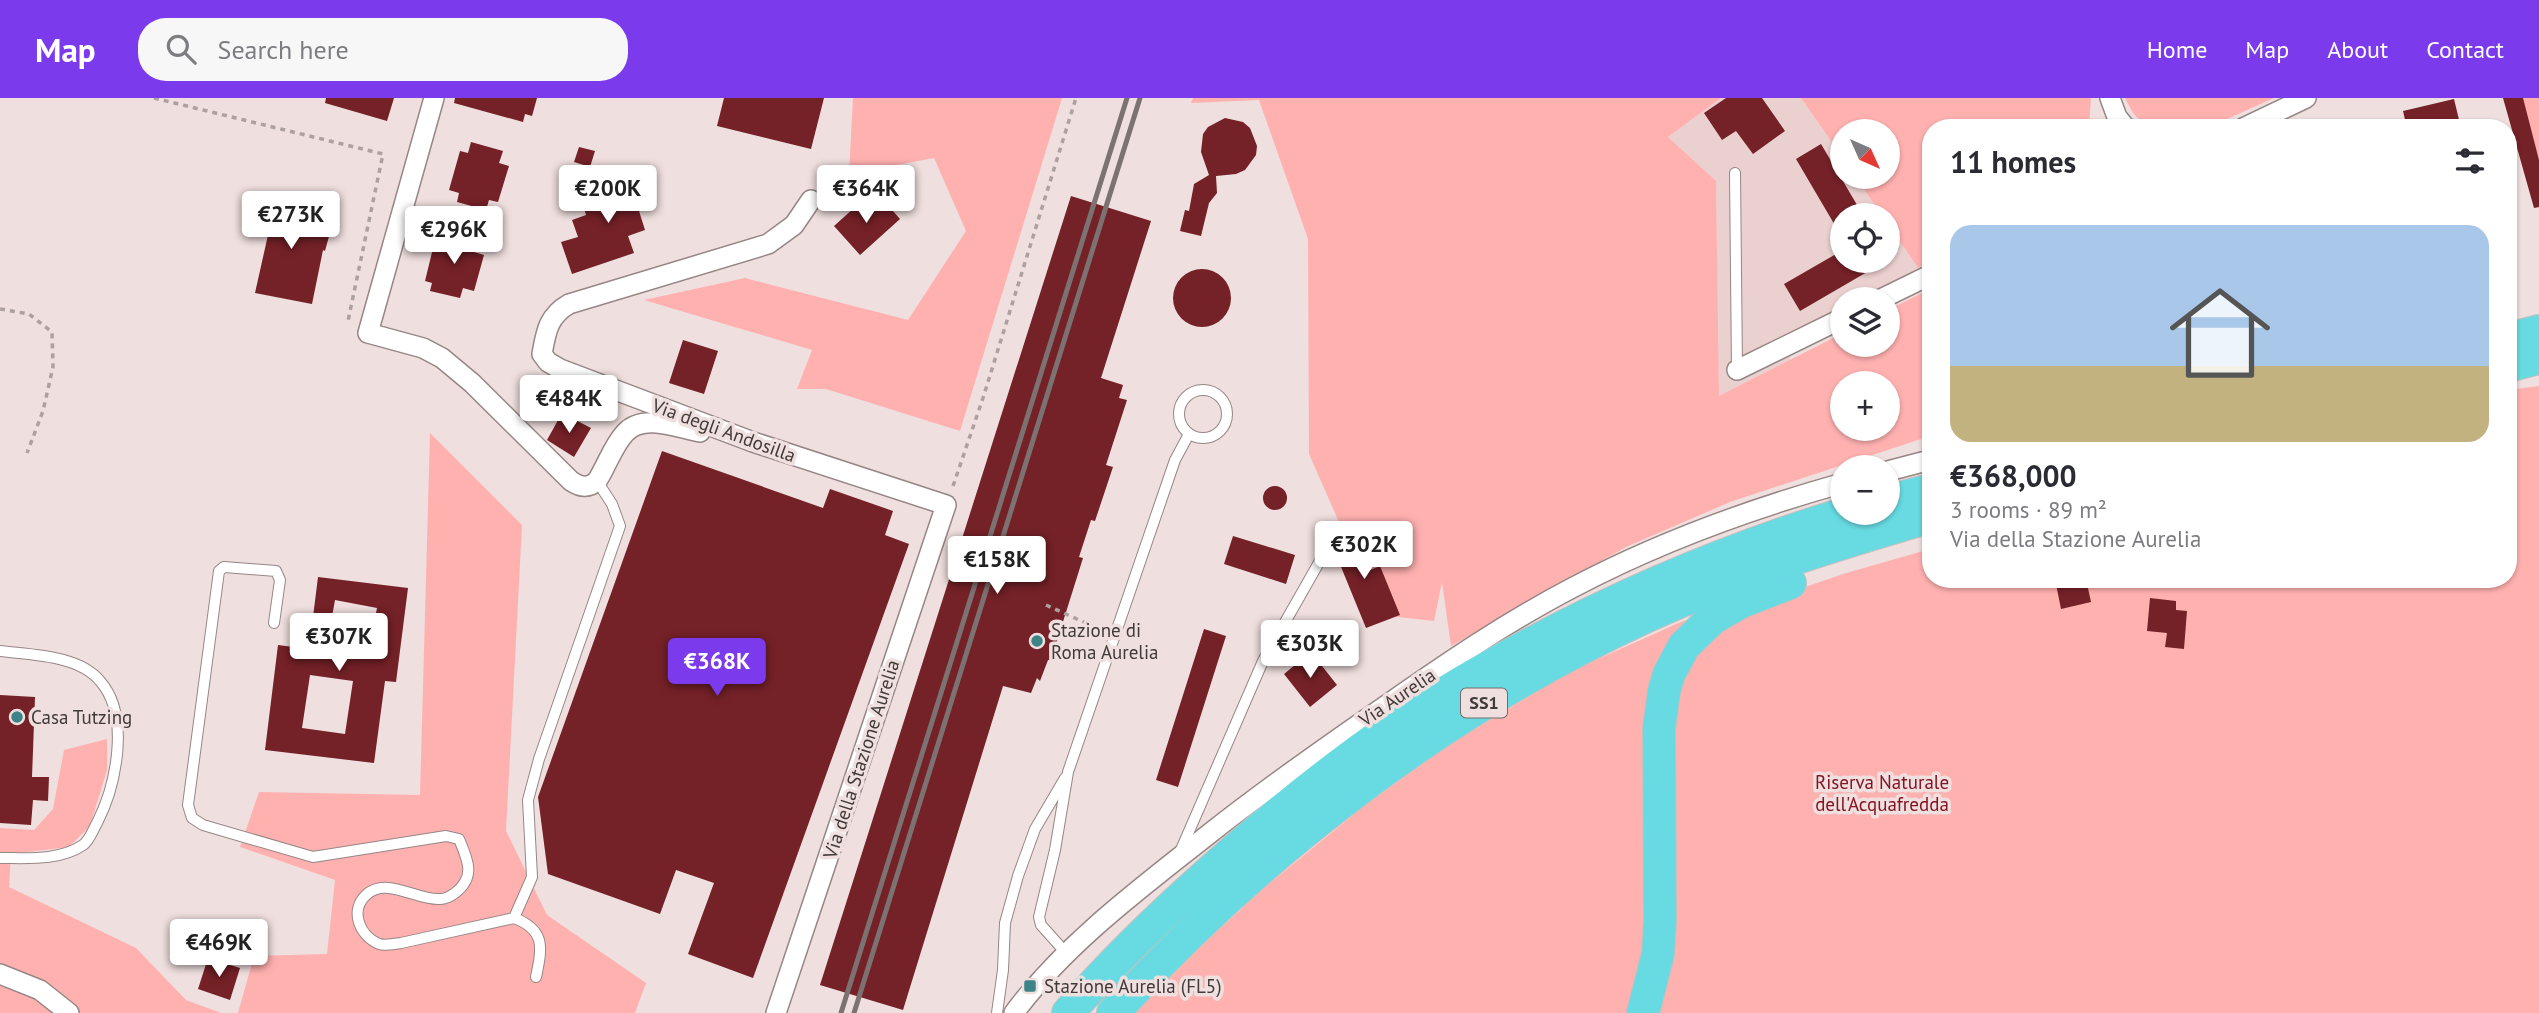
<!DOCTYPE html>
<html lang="en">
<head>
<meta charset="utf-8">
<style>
	:root { --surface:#fff; --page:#f7f7f7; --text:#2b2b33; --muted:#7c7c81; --accent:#7c3aed }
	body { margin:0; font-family:"PT Sans",sans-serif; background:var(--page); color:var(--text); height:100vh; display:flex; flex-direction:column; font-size:26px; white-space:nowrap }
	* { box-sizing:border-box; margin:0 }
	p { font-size:23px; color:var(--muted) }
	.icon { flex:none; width:38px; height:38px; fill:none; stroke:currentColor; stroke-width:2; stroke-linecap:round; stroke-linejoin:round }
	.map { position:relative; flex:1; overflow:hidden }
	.side { position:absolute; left:1922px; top:21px; width:595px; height:469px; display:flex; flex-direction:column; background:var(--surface); border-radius:28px; box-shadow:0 2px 5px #0004 }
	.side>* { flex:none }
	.needle { width:46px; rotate:135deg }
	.controls { position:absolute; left:1830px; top:21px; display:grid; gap:14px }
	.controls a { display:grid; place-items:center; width:70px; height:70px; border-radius:50%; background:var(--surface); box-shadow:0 2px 5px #0004; font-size:35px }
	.price { position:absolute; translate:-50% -60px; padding:0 16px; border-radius:7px; background:#fff; color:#222; font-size:23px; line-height:46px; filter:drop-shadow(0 2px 4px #0008) }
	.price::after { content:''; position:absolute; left:50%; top:42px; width:21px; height:16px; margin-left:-10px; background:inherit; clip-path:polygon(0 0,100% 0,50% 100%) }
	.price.selected { background:var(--accent); color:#fff }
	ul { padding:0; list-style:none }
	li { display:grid; align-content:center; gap:14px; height:371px; padding:0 28px }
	li span { display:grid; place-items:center; height:217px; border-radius:21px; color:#555 }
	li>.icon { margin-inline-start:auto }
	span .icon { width:126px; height:126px; fill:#fffc; stroke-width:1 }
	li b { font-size:30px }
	h2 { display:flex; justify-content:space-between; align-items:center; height:84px; padding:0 28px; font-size:30px }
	header { display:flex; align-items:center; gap:42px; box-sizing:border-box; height:98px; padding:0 35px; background:var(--accent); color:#fff }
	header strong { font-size:33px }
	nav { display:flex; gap:38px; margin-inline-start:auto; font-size:24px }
	.search { width:490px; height:63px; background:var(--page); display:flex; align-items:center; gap:18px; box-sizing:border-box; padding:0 24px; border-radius:28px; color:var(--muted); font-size:26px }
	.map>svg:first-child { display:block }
</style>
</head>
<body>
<header>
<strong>Map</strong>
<div class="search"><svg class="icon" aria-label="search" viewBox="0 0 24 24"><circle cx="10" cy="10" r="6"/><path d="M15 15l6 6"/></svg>Search here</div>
<nav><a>Home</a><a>Map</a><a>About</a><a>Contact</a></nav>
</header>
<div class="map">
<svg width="2539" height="915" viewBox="0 0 2539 915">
	<rect width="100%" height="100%" fill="#efdfde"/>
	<path fill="#ead0cf" d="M1721 0H1801L1843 60V79H1855L1882 117H1843V163H1888V126L1918 170 1860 201H1843V211L1783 243 1791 262 1719 299 1716 83 1668 39Z"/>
	<path fill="#ffb1b0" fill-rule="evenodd" d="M853 0H1062L960 333 826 291H797L812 252 644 202 745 180 908 222 966 133 934 60 849 76Z
		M1193 0H1721L1668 39 1716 83 1719 298 1843 235V247H1888V212L1930 191V338L1730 404 1626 449 1451 548 1442 484 1434 523 1380 517 1309 356 1308 141 1259 2 1191 5ZM1843 285H1888V331H1843Z
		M1801 0H2091L2089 30H1930V164L1918 170 1888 126V117H1882L1855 79H1888V33H1843V60Z
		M2125 0H2274L2207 30H2147L2133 15Z
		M2521 0H2539V61Z
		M2539 288V915H1135L1198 851 1265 789 1364 708 1449 647 1571 573 1683 523 1750 508 1843 476 1930 451V481H2508V292Z
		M430 335 522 427 506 733 547 817 646 885 635 915H238L254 858 327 856 335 782 240 749 259 694 420 697Z
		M107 641V672L90 728 69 749 11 756 9 789 136 850 186 902 221 915H0V730L34 732 53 711 64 652Z"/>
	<path fill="#742127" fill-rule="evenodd" d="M326 0H394L387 23 325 5Z
		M455 0H537L532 18 525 16 523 24 454 5Z
		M724 0H824L811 51 717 28Z
		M1726 0H1762L1785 33 1753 56 1736 33 1722 42 1704 15Z
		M2503 0H2523L2539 62V109L2534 110Z
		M2454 1 2461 30H2407L2403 13Z
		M1225 20 1243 24 1250 30 1257 48 1256 57 1245 72 1236 76 1216 78 1217 95 1209 105 1201 138 1180 133 1185 112 1189 113 1194 86 1209 77 1201 54 1203 36 1208 29Z
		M471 44 503 53 499 65 509 68 498 104 489 102 486 112 457 104 459 95 449 92 460 53 468 55Z
		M1821 46 1863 117H1843V141L1796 61Z
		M579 49 595 53 590 69 574 64Z
		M646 78 656 107 639 113 645 132 628 138 634 155 572 176 561 144 578 139 572 122 586 117 581 100Z
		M1071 98 1151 123 1101 280 1123 287 1119 300 1127 302 1106 367 1113 369 1095 423 1091 422 1079 459 1083 460 1051 562H1048L1040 583 1037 580 1031 595 1003 588 903 912 820 887Z
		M263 101 334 120 325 153 323 152 312 206 255 195 268 137 254 134Z
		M864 101 875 113 885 104 900 121 860 157 834 128Z
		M446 136 477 144 474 154 484 157 474 193 463 190 460 200 430 193 432 185 425 183 435 142 444 144Z
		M1843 152V163H1886L1800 213 1784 186Z
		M1173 200a29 29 0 1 1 58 0a29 29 0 1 1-58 0Z
		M683 242 718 253 704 296 669 285Z
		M562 315 591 330 574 359 547 342Z
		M662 353 823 410 830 391 893 413 885 437 909 446 753 880 688 856 714 785 676 772 660 816 548 776 538 699Z
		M1263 400a12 12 0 1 1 24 0a12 12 0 1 1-24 0Z
		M1350 428 1368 473 1380 468 1400 517 1366 530 1328 437Z
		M1233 438 1295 457 1286 486 1224 466Z
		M318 479 408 490 396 584 385 583 374 665 265 652 278 547 309 551ZM335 502 377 510 368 554 327 547ZM310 577 353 583 345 636 302 630Z
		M2055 481H2086L2091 504 2061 511Z
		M2150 500 2176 503V512L2187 513 2184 551 2165 549 2167 535 2147 533Z
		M1204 531 1226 538 1178 689 1156 682Z
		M1311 554 1337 587 1310 609 1284 576Z
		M0 597 35 599 32 679H49L48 703 33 702 31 727 0 725Z
		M208 860 240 870 230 902 198 891Z"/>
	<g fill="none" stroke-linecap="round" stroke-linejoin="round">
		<g stroke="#968686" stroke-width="12">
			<path id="service" d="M1735 75 1737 272
				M1179 316a24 24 0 1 1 48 0a24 24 0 1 1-48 0Z
				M274 525 280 482 276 473 224 469 219 473 188 707 192 720 203 727 313 759 446 738 459 741C468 762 476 779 455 795 451 798 446 801 440 801 417 803 387 778 366 797 349 813 360 838 379 846 385 848 394 846 401 845L514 820C546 832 542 850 536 879
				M1180 754 1263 563 1321 461
				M0 760C28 760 59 763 83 747 89 743 93 732 97 725 116 688 131 618 100 583 79 557 31 557 0 553
				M514 820 532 779 528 702 539 661 620 428 612 406 597 383
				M1067 856 1041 827 1039 819 1055 752 1068 674 1175 362 1189 336
				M997 915 1003 872 1005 825 1018 778 1035 731 1065 680"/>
		</g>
		<g stroke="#968686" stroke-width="22">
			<path id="minor" d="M434 0 368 235 423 250 442 260 472 285 571 383C580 389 588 391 597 383 607 367 613 348 625 335 643 315 678 330 700 334
				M2110 0 2117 19 2126 30
				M2243 30 2306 0
				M1881 201 1930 177
				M1737 272 1843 220
				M1888 373 1930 362
				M0 876 40 892 69 915
				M776 915 946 407 753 344 560 271 548 264 542 256C546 234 548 218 569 206L768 146 794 127 811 102
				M1014 915C1065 846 1142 789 1209 736 1267 690 1327 648 1388 606 1448 564 1507 524 1572 490 1657 445 1750 411 1843 385"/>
		</g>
		<g stroke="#c2c0c0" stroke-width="34">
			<path id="trunk" d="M2508 241 2539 233
				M2508 268 2539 260
				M1888 403 1930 392
				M1068 915C1113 863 1162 816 1214 770 1296 698 1383 629 1478 575 1594 508 1718 454 1846 415
				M1113 915C1263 751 1444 612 1645 519 1737 477 1834 447 1930 419
				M1643 915 1658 856 1660 822 1659 631 1664 593 1669 576 1684 548 1713 520 1741 504 1790 485"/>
		</g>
		<path stroke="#ada1a0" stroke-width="3.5" stroke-dasharray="5 5" stroke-linecap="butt" d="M154 0 383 56 348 223
			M0 211 29 216 52 234 53 269 43 313 27 355
			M953 388 983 300 1076 0
			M1046 507 1101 532"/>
		<use href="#service" stroke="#fff" stroke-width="10"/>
		<use href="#minor" stroke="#fff" stroke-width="19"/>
		<use href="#trunk" stroke="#68dbe2" stroke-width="32"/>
		<path stroke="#7b7271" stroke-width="5" d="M841 915 1127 0
			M854 915 1140 0"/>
	</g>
	<g fill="#3c8488" stroke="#efdfde" stroke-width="2.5">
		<circle cx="1037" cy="543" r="7"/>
		<circle cx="17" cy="619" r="7"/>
		<rect x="1023" y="881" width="14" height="14" rx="3.5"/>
	</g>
	<g text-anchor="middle" stroke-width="7" stroke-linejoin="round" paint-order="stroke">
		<rect fill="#efdfde" stroke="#746c6a" stroke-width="2" x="1461" y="590.5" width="46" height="29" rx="5"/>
		<g font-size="18" font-weight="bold" fill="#403a39">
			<text x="1484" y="611">SS1</text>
		</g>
		<g font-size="19" fill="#403a39" stroke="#efdfde">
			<text transform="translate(724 332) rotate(20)" y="7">Via degli Andosilla</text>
			<text transform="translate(1397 599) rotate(-34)" y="7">Via Aurelia</text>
			<text transform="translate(861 661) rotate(-72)" y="7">Via della Stazione Aurelia</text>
		</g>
		<g font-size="19" fill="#403a39" stroke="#efdfde" text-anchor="start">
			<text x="1051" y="539">Stazione di<tspan x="1051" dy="22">Roma Aurelia</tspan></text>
			<text x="31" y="626">Casa Tutzing</text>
			<text x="1044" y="895">Stazione Aurelia (FL5)</text>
		</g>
		<g font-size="19" fill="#841323" stroke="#efdfde">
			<text x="1882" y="691">Riserva Naturale<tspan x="1882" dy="22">dell'Acquafredda</tspan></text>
		</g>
	</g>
</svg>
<div class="controls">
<a><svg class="needle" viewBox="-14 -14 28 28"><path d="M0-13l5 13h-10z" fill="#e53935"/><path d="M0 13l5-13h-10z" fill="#7c7c81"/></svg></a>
<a><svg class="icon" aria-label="locate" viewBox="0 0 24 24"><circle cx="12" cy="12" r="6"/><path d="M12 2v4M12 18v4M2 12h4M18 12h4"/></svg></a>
<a><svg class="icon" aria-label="layers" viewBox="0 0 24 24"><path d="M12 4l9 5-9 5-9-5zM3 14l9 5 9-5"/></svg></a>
<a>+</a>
<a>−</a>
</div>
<b class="price" style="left:608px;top:127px">€200K</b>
<b class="price" style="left:866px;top:127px">€364K</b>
<b class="price" style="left:291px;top:153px">€273K</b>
<b class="price" style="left:454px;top:168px">€296K</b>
<b class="price" style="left:569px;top:337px">€484K</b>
<b class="price" style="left:1364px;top:483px">€302K</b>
<b class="price" style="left:997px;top:498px">€158K</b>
<b class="price" style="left:339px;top:575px">€307K</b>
<b class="price" style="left:1310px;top:582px">€303K</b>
<b class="price selected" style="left:717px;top:600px">€368K</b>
<b class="price" style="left:219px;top:881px">€469K</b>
<section class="side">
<h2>11 homes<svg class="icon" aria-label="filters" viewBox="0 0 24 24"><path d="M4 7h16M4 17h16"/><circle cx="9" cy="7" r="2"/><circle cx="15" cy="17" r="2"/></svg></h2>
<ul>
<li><span style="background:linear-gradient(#a9c7e8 65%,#c2b280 0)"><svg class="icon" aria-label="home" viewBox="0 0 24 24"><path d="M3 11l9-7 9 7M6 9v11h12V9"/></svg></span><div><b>€368,000</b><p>3 rooms · 89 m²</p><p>Via della Stazione Aurelia</p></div></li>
</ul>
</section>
</div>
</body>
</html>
